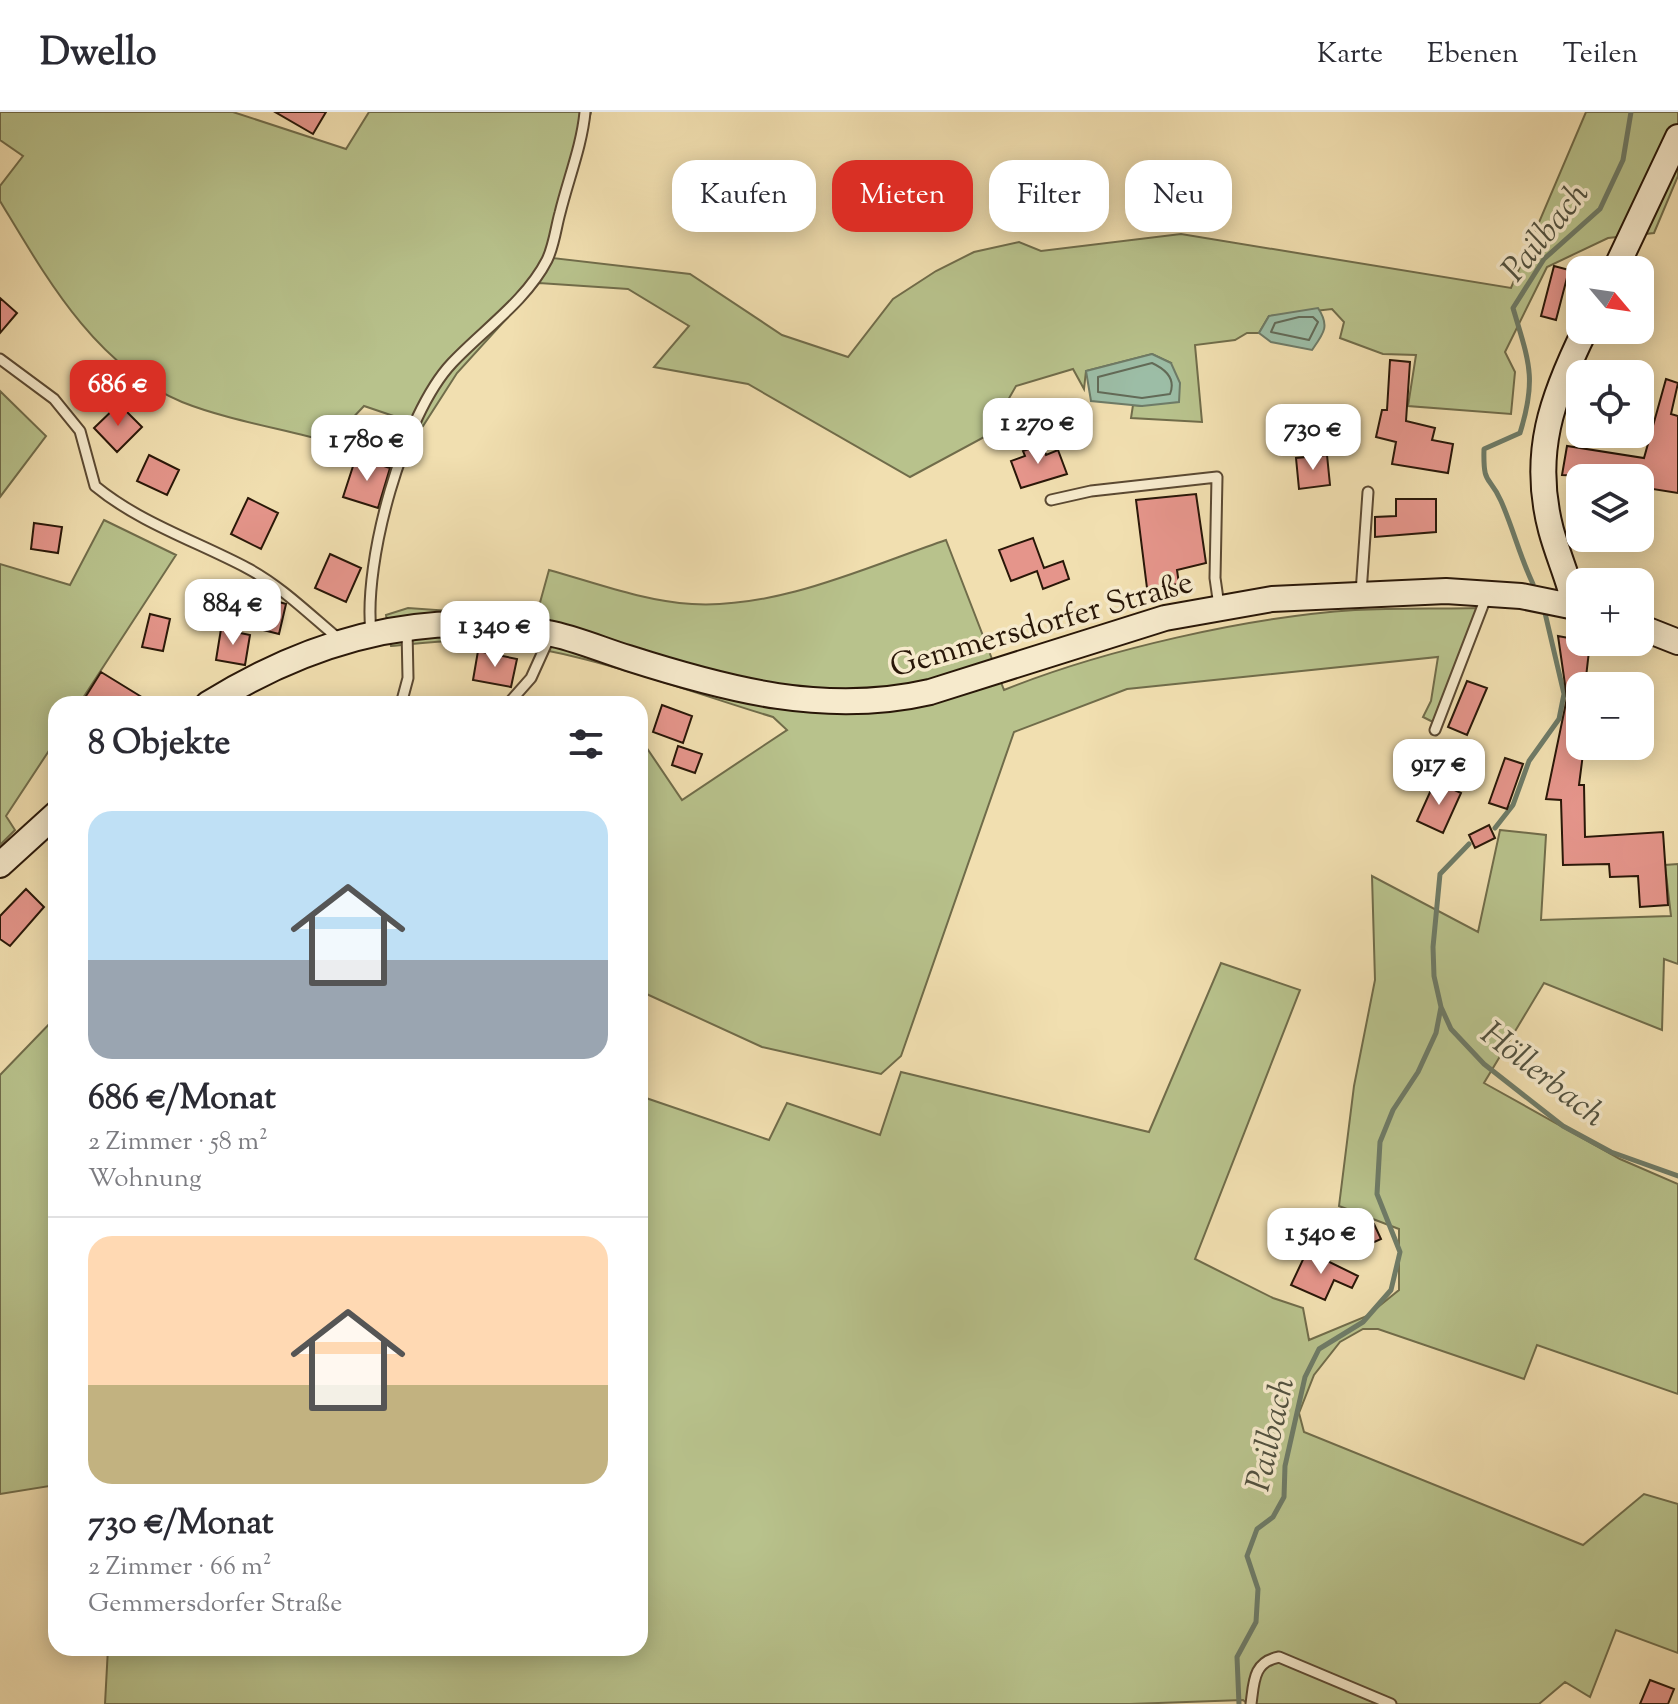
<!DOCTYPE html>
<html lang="de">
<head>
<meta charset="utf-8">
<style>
	:root { --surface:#fff; --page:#f7f7f7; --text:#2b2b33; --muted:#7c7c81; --line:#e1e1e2; --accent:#d93025 }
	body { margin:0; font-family:"Sorts Mill Goudy",serif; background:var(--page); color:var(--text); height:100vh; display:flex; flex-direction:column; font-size:30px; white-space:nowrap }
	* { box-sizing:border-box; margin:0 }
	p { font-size:26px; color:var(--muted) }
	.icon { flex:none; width:44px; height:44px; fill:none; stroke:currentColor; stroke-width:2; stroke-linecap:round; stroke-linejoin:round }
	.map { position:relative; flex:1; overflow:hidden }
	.side { position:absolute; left:48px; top:584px; width:600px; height:960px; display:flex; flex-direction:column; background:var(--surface); border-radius:24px; box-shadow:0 4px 20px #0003 }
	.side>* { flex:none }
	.guide { position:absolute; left:672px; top:48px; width:760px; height:72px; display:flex; gap:16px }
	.needle { width:52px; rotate:119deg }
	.fabs { position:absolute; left:1566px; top:144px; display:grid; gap:16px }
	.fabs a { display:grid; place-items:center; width:88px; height:88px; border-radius:16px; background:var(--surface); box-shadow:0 4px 20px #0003; font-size:40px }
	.price { position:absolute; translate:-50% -68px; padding:0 18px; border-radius:16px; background:#fff; color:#222; font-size:26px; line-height:52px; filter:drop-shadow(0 2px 4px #0008) }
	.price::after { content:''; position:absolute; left:50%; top:48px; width:24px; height:18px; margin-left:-12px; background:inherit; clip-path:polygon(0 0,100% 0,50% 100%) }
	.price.selected { background:var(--accent); color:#fff }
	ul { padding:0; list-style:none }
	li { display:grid; align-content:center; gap:16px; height:424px; padding:0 40px }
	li+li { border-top:2px solid var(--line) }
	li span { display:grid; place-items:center; height:248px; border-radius:24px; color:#555 }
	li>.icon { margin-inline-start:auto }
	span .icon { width:144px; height:144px; fill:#fffc; stroke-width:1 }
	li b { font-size:34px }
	h2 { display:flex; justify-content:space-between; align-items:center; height:96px; padding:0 40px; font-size:34px }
	.pill { padding:0 28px; border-radius:24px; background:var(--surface); box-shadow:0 4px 20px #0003; font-size:28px; line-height:72px }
	.pill.selected { background:var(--accent); color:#fff }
	header { display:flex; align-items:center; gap:48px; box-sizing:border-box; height:112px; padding:0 40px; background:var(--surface); border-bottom:2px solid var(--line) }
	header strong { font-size:38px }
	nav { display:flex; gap:44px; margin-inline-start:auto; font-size:28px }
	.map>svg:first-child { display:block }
</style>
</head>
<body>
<header>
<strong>Dwello</strong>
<nav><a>Karte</a><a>Ebenen</a><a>Teilen</a></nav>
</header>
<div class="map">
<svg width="1678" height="1592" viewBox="0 0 1678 1592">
	<rect width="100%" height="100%" fill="#f1dfb0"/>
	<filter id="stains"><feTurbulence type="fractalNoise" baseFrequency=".0025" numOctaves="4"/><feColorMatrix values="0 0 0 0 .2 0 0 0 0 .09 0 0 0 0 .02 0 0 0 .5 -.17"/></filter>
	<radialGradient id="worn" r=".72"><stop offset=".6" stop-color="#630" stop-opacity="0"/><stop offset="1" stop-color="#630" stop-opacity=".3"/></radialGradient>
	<path fill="#b8c28c" stroke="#706c4a" stroke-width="2" d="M0 0H233L346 37 369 0H591L552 146 690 162 782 223 848 245 893 187 936 159 974 140 1019 130 1041 139 1181 122 1511 176 1586 0H1678V64L1654 121 1608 126 1547 155 1505 240 1515 260 1511 302 1408 294 1416 243 1383 242 1340 226 1344 210 1332 197 1269 204 1259 221H1247L1235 228 1195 233 1202 310 1131 306 1133 293 1142 294 1171 251 1152 242 1086 259 1084 277 1073 257 1016 274 988 323 910 365 748 272 654 255 689 214 628 177 539 171 457 261 423 314 364 294 330 330C284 317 227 308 182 290 95 254 46 165 0 89V74L23 44 0 28Z
		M0 279 46 324 0 385Z
		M104 408 176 443 79 592H56V628L6 704 15 718 0 733V452L70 473Z
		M946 428 1004 578C1103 538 1248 505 1355 498 1396 496 1437 497 1478 496L1433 610 1423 605 1431 589 1438 545 1127 577 1014 620 901 944 881 962 762 935 640 879V626L682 688 787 618 773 605C676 576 566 531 464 529 440 528 415 532 391 534L386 503 408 496 536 505 549 458C596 471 643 489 692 492 778 497 867 455 946 428Z
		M1500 718 1546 723 1541 808 1671 804 1665 753 1678 752V852L1664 847 1662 918 1544 871 1484 971 1620 1047 1678 1072V1282L1537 1233 1524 1267 1378 1217H1363L1340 1230 1314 1263 1299 1301 1304 1320 1583 1433 1644 1382 1678 1392V1541L1616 1518 1590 1585 1565 1570 1539 1592H1248L1243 1588 1130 1592H105L108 1536H640V984L769 1028 787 991 880 1023 901 960 1149 1020 1221 851 1300 878 1195 1147 1273 1186 1303 1196 1309 1228 1367 1204 1399 1178V1117L1339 1094 1354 974 1375 868 1372 764 1478 820Z
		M56 905V1373L0 1382V963Z"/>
	<path fill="#9cbda6" stroke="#6e7b67" stroke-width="2" d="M1318 196C1330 214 1324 221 1312 238L1271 230 1259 221 1269 204Z
		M1152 242 1171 251 1180 271 1179 290 1142 294 1091 289 1086 259Z"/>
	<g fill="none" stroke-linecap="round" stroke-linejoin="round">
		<path stroke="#626a57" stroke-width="2" d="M1299 205H1313L1318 210 1309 228 1271 220 1275 211Z
			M1152 251C1165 257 1176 267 1170 282L1142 286 1098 280V265Z"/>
		<path stroke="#6e7b67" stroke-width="5" d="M1533 472C1520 445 1513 416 1501 389 1489 362 1483 375 1484 337L1520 321C1537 266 1529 250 1513 196L1544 147 1600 97 1623 48 1631 0
			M1495 716 1513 693 1529 649 1559 607 1564 582 1545 501
			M1441 895 1451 917 1484 952 1563 1014 1611 1040 1678 1064
			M1239 1592 1237 1545 1256 1510 1258 1477 1247 1444 1257 1417 1273 1405 1284 1385 1285 1354 1305 1265 1319 1237 1363 1210 1391 1178 1400 1140 1377 1082 1380 1030 1393 998 1418 960 1436 921 1441 895 1434 864 1433 835 1440 762 1469 732"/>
	</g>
	<path fill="#e5958b" stroke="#291708" stroke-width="2" d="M275 0H326L313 22Z
		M1554 154 1569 158 1556 208 1541 204Z
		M0 186 17 201 0 221Z
		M1390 248 1410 250 1406 309 1435 316 1432 328 1453 332 1448 361 1392 352 1396 330 1376 325 1382 298H1387Z
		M1666 267 1678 271 1671 302 1678 304V381L1640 375V366L1562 363 1567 334 1644 346Z
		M119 292 142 315 117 340 94 316Z
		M1042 332 1046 343 1058 338 1067 362 1021 376 1011 349 1025 344 1023 339Z
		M149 343 179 358 167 383 137 369Z
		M1327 343 1330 373 1299 377 1296 346Z
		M356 345 390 356 378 396 343 385Z
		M1196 382 1206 451 1177 458 1179 472 1147 476 1136 388Z
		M248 386 278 401 261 437 231 422Z
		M1396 387H1436V420L1375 425V405L1396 404Z
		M34 411 62 415 58 441 31 437Z
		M1033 426 1044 456 1063 449 1069 467 1043 477 1037 459 1011 469 999 438Z
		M330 442 361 456 346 490 315 476Z
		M262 485 286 492 279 522 255 516Z
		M150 502 170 507 163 539 142 535Z
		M221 517 250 523 245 553 216 548Z
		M1558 524 1590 530 1585 574H1580V634H1584L1579 673H1584L1585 725 1663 720 1668 793 1640 795 1638 764 1610 765 1609 752 1563 753 1561 688 1546 687 1567 586Z
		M478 539 517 547 511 575 473 568Z
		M101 560 153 592H81Z
		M1467 569 1487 576 1467 623 1448 615Z
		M662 593 692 604 683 631 653 620Z
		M678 634 702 642 695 661 672 653Z
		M1505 646 1523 652 1507 697 1489 691Z
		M1435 669 1461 681 1443 721 1417 709Z
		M1489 713 1495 726 1475 736 1469 723Z
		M26 777 44 795 10 834 0 827V804Z
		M1374 1112 1381 1127 1350 1141 1343 1125Z
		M1307 1139 1358 1164 1352 1176 1334 1168 1325 1188 1291 1173Z
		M1650 1568 1674 1577 1668 1592H1640Z"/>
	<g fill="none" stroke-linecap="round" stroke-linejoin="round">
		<g stroke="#5b4932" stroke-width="13">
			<path id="lane" d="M0 247 54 287 80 319 95 374C140 411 196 429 247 456 281 474 310 503 340 528
				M1051 388 1091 379 1217 365 1215 466 1219 494
				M1361 481 1368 380
				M371 520C363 450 403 303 452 251 483 218 526 189 547 148 554 134 556 115 560 101 568 68 582 33 585 0
				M401 592 408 566 407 518
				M508 592 531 566 550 524
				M1435 618 1487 483
				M1251 1592C1254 1570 1253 1550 1279 1545L1391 1592"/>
		</g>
		<g stroke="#291708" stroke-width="28">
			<path id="secondary" d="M1615 158 1678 25
				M1575 494C1569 468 1558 444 1551 418 1531 342 1552 285 1585 218
				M1640 515 1678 530
				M208 592C311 528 426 495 548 521 575 526 602 538 628 546 728 578 826 604 930 580L1165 506 1272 487 1446 479 1521 484 1580 496
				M0 753 56 702"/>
		</g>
		<use href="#lane" stroke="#f6eacc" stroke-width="9"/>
		<use href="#secondary" stroke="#f6eacc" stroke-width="24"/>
	</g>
	<g text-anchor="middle" stroke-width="7" stroke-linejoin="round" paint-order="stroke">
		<g font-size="32" fill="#291708" stroke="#f6eacc">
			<text transform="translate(1041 511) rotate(-16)" y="11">Gemmersdorfer Straße</text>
		</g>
		<g font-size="34" font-style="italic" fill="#51513f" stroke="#f6eacc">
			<text transform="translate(1544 119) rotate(-51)" y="12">Pailbach</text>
			<text transform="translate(1544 961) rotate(38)" y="12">Höllerbach</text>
			<text transform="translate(1269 1322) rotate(-77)" y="12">Pailbach</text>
		</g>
	</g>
	<rect width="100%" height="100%" filter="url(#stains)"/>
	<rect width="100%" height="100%" fill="url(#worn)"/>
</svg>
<div class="fabs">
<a><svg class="needle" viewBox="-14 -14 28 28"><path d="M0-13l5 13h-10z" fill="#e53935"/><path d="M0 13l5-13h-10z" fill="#7c7c81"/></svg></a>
<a><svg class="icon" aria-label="locate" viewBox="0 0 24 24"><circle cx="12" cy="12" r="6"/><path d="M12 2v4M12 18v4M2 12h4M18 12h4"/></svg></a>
<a><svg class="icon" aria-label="layers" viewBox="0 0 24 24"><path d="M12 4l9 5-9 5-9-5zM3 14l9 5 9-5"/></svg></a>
<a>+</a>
<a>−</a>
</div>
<b class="price selected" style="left:118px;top:316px">686 €</b>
<b class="price" style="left:1038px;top:354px">1 270 €</b>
<b class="price" style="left:1313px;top:360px">730 €</b>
<b class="price" style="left:367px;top:371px">1 780 €</b>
<b class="price" style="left:233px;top:535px">884 €</b>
<b class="price" style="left:495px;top:557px">1 340 €</b>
<b class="price" style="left:1439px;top:695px">917 €</b>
<b class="price" style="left:1321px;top:1164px">1 540 €</b>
<div class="guide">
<a class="pill">Kaufen</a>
<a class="pill selected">Mieten</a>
<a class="pill">Filter</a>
<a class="pill">Neu</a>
</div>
<section class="side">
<h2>8 Objekte<svg class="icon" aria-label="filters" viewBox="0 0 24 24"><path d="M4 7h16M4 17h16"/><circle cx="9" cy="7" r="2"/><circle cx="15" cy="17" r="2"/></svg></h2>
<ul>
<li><span style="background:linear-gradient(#bfe0f5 60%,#9aa5b1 0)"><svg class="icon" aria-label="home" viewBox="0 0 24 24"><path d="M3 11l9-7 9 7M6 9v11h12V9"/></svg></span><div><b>686 €/Monat</b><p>2 Zimmer · 58 m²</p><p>Wohnung</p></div></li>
<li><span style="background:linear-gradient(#ffd9b3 60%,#c2b280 0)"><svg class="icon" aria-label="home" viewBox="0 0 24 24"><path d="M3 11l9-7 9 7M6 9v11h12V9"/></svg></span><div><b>730 €/Monat</b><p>2 Zimmer · 66 m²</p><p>Gemmersdorfer Straße</p></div></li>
</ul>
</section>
</div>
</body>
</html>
